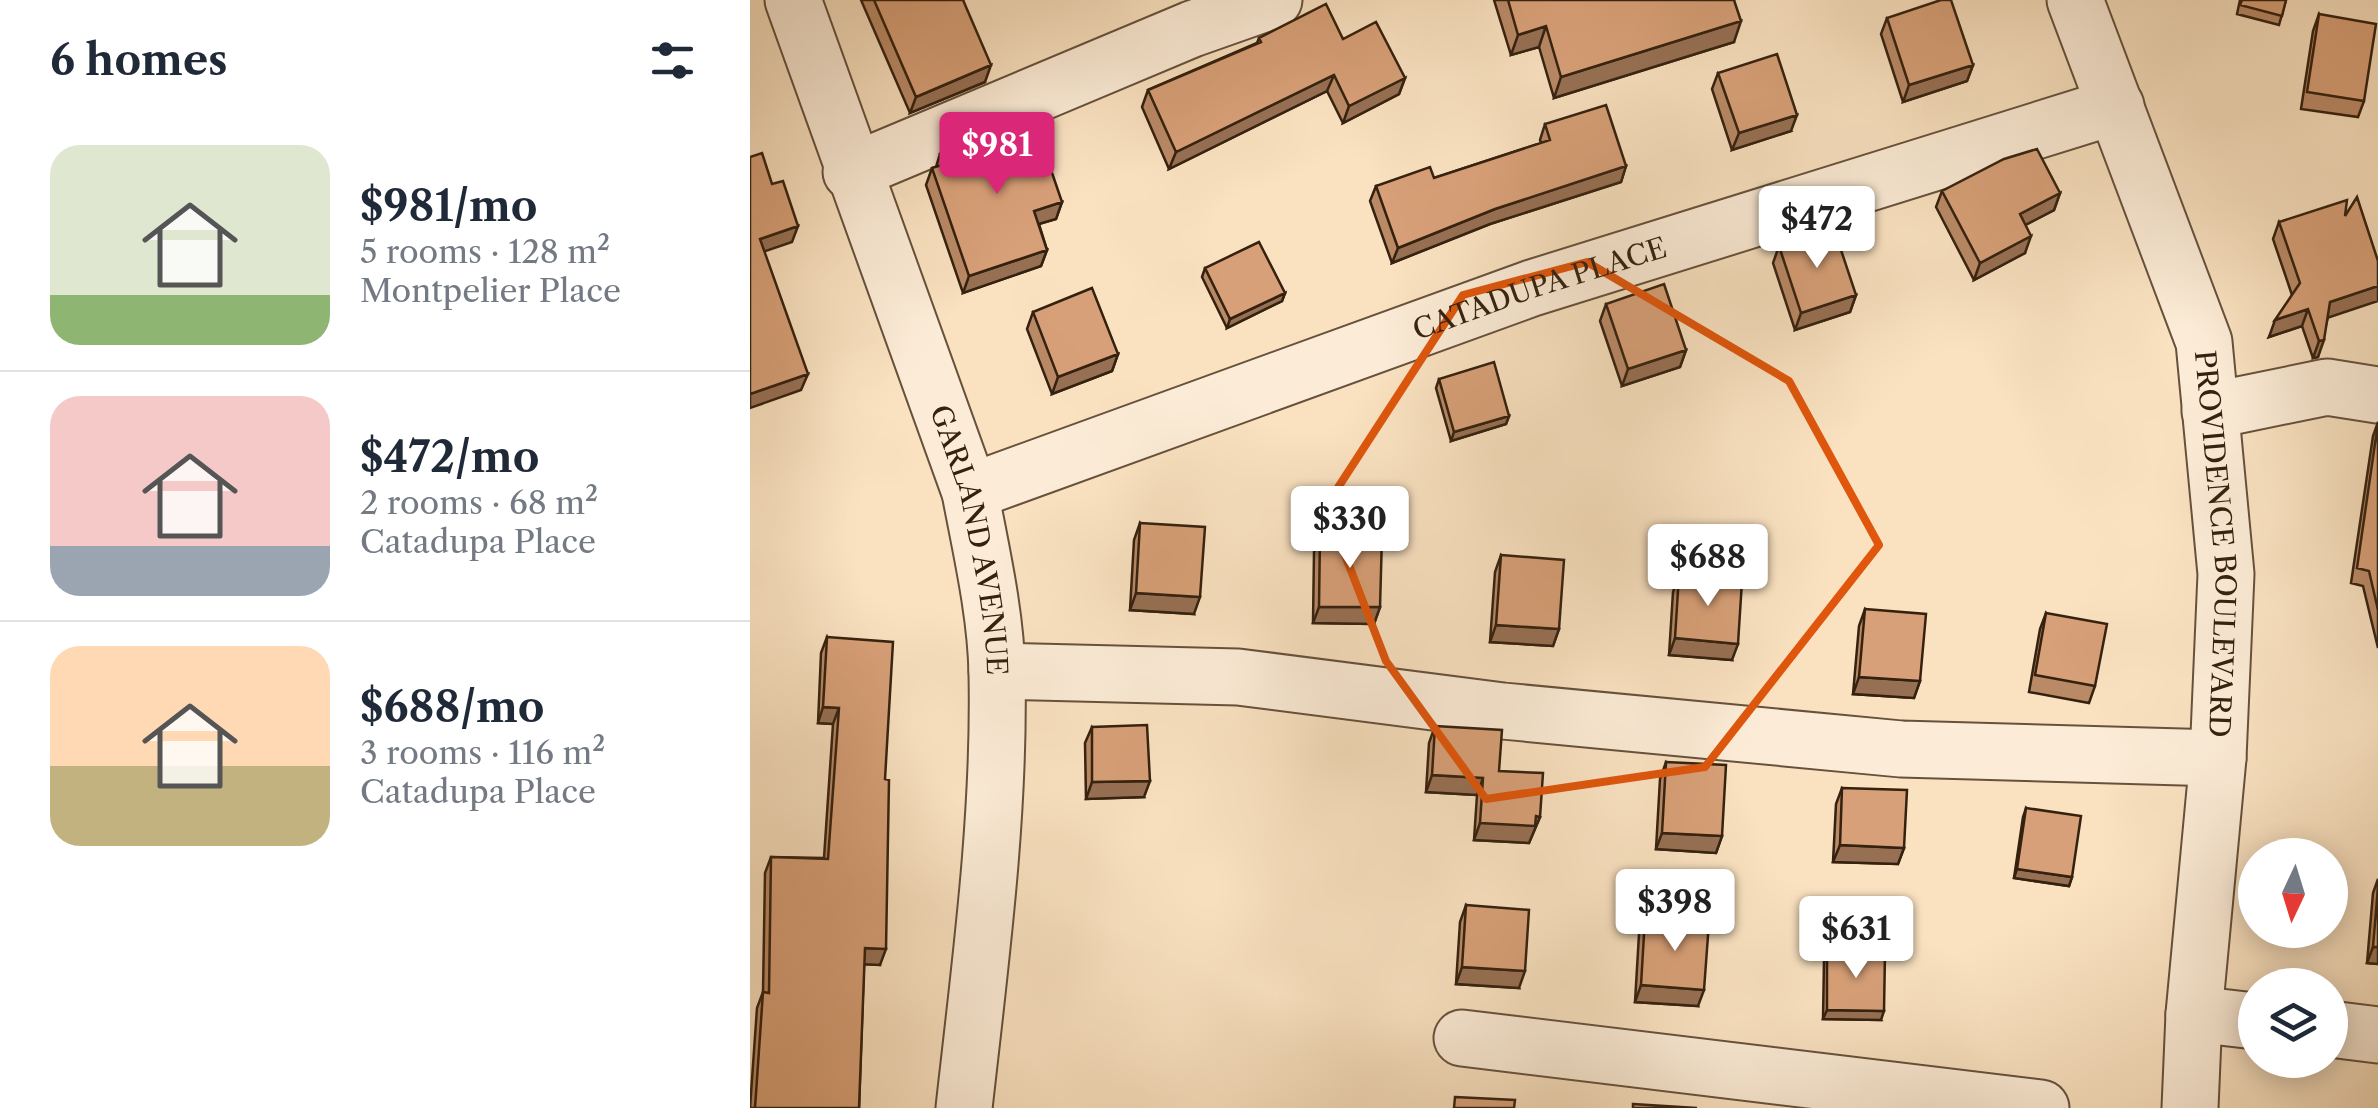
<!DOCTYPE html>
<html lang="en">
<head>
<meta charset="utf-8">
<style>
	:root { --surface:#fff; --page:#f2f2f3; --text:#1f2937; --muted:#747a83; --line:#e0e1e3; --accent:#db2777 }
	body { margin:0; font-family:"Libre Caslon Text",serif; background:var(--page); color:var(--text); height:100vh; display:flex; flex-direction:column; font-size:38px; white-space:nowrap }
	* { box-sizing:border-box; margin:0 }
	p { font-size:32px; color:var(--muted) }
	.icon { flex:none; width:55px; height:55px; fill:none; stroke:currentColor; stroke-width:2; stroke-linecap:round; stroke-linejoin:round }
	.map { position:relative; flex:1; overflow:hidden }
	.drawer { display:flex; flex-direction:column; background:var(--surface); width:750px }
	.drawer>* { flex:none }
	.needle { width:65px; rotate:184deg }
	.fabs { position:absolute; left:1488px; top:838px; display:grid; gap:20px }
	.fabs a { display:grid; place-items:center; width:110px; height:110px; border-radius:50%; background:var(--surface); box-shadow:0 5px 25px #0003; font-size:50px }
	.price { position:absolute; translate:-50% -85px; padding:0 22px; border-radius:10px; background:#fff; color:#222; font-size:32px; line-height:65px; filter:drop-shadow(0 2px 5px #0008) }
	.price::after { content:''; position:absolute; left:50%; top:60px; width:30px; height:22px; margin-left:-15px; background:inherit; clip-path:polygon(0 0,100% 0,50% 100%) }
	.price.active { background:var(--accent); color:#fff }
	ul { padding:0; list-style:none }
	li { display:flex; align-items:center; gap:30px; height:250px; padding:0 50px }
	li+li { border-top:2px solid var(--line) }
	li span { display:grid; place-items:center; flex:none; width:280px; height:200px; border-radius:30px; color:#555 }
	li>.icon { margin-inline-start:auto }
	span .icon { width:120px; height:120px; fill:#fffc; stroke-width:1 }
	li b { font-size:42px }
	h2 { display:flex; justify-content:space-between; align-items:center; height:120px; padding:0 50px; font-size:42px }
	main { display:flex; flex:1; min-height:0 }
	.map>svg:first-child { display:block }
</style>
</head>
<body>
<main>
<section class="drawer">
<h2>6 homes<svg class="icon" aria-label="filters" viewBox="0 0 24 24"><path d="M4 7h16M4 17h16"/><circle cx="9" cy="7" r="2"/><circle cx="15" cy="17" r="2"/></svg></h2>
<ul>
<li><span style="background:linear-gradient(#dfe7d0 75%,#8fb573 0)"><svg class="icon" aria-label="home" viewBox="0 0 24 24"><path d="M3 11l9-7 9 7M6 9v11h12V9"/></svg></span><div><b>$981/mo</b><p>5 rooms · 128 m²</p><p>Montpelier Place</p></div></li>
<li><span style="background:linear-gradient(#f6c9c9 75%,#9aa5b1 0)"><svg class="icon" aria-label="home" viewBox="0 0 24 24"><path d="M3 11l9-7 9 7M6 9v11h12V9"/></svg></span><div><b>$472/mo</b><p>2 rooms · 68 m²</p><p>Catadupa Place</p></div></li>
<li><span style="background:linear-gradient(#ffd9b3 60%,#c2b280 0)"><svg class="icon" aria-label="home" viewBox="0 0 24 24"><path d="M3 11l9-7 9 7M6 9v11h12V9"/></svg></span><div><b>$688/mo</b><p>3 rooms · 116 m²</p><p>Catadupa Place</p></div></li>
</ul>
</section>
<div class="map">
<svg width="1628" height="1108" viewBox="0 0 1628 1108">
	<rect width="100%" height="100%" fill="#fae2c1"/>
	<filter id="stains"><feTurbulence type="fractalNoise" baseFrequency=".002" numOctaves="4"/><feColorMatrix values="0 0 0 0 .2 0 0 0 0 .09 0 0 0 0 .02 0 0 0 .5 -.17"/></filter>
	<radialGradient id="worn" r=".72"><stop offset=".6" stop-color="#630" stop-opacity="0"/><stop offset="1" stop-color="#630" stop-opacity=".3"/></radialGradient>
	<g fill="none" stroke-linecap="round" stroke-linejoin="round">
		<g stroke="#66513c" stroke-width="59">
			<g id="minor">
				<path id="s1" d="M43 0 220 492C231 550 246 614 247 674 250 817 230 965 214 1108"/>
				<path id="s2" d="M1325 0 1454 342 1476 574 1468 758 1444 1014 1440 1108"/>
				<path d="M101 172 442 29 524 0"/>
				<path d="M1460 411 1577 387 1628 395"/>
				<path id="s3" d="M220 492 782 288 1366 106"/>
				<path d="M247 671 488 677 753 711 1151 749 1468 758"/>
				<path d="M1444 1014 1505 1021"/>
				<path d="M1580 1029 1628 1035"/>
				<path d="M712 1038 1291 1108"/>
			</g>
		</g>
		<use href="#minor" stroke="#fcecd7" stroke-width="55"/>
	</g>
	<path fill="#ba8a67" stroke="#34210f" stroke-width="2.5" d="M111 0H213L235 82 160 113Z
		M744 0H984V42L804 98 789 47 761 55Z
		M1490 0H1536L1529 25 1487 14Z
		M1569 14 1614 101 1608 117 1551 109 1563 31Z
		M1137 18 1223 65 1217 81 1153 102 1131 34Z
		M509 38 593 39 655 78 649 94 593 123 577 91 419 169 392 107 398 90 507 43Z
		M968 73 1041 131 982 150 962 89Z
		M795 124 876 166 871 182 740 224 642 263 620 201 626 186 684 178 791 143 790 140Z
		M190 154 312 202 306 219 289 224 297 250 291 266 213 293 176 185 182 168 186 167Z
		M1192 191 1310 193 1304 210 1275 225V253L1224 280 1186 207Z
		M1529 222 1578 317 1568 357 1563 358 1552 326 1519 337 1542 295 1523 239Z
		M1029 246 1106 295 1100 312 1045 330 1023 263Z
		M455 268 535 293 532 301 477 328 452 277Z
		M856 304 936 350 930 367 872 386 850 321Z
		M283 312 368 354 362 371 302 394 277 329Z
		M689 379 759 416 756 424 701 441 686 388Z
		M1628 422V648L1613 586 1601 583 1623 436Z
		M390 523 444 614 380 610 384 540Z
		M570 535 630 607 624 624 563 623 564 552Z
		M751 555 809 629 803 646 740 642 745 572Z
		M929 575 982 660 919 655 923 592Z
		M1115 609 1170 681 1164 698 1103 694 1109 626Z
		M1296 613 1345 686 1339 703 1279 692 1290 629Z
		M77 637 135 779 130 965 114 964 109 1108H0L7 1008 13 992 15 873 21 857 74 858 83 724 68 723 71 653Z
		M685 726 749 771 790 817 779 843 724 840 727 795 676 792 679 743Z
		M342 727 394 797 336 799 335 743Z
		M916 762 972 836 966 853 906 849 910 779Z
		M1092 788 1154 848 1148 864 1083 862 1086 804Z
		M1276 808 1322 877 1319 886 1264 878 1273 817Z
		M1628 879V964L1617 963 1623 893Z
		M716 905 769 988 706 984 710 922Z
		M895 918 948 1006 885 1002 889 934Z
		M1077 951 1131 1020 1073 1019 1074 960Z"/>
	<path fill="#977054" stroke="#34210f" stroke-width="2.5" d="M991 21 984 42 804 98 811 77Z
		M796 26 789 47 761 55 768 35Z
		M241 65 235 82 160 113 166 97Z
		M1223 65 1217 81 1153 102 1159 85Z
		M584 75 577 91 419 169 426 152Z
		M655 78 649 94 593 123 599 106Z
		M1047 115 1041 131 982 150 989 133Z
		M876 166 871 182 740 224 642 263 648 248 745 209Z
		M1310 193 1304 210 1264 231 1270 214Z
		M312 202 306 219 278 227 284 211Z
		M48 226 42 242 4 255 10 239Z
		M1281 236 1275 253 1224 280 1230 263Z
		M297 250 291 266 213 293 219 276Z
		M1628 286V301L1574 319 1580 302Z
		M535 293 532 301 477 328 480 319Z
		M1106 295 1100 312 1045 330 1051 313Z
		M1558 309 1552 326 1519 337 1525 320Z
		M1574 340 1568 357 1563 358 1569 341Z
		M936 350 930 367 872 386 878 369Z
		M368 354 362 371 302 394 308 377Z
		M58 374 51 390 0 408V394Z
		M759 416 756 424 701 441 704 432Z
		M386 593 450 597 444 614 380 610Z
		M569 607H630L624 624 563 623Z
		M746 625 809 629 803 646 740 642Z
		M925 638 988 644 982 660 919 655Z
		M1109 677 1170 681 1164 698 1103 694Z
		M73 707 89 708 83 724 68 723Z
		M682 775 733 778 727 795 676 792Z
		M400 781 394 797 336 799 342 782Z
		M786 816 790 817 779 843 724 840 730 823Z
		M912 833 972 836 966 853 906 849Z
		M1090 845 1154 848 1148 864 1083 862Z
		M1267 869 1322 877 1319 886 1264 878Z
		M1623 947H1628V964L1617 963Z
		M115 948 136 949 130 965 109 964Z
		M712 967 775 971 769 988 706 984Z
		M891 985 954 990 948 1006 885 1002Z
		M1077 1010 1134 1011 1131 1020 1073 1019Z"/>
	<path fill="#d8a078" stroke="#34210f" stroke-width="2.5" d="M124 0H213L241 65 166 97Z
		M758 0H984L991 21 811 77 796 26 768 35Z
		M1191 0H1201L1223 65 1159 85 1137 18Z
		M1492 0H1536L1532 16 1490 5Z
		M576 4 593 39 626 22 655 78 599 106 584 75 426 152 398 90 511 42 509 38Z
		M1569 14 1626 24 1614 101 1557 92Z
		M1027 54 1047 115 989 133 968 73Z
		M856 105 876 166 745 209 648 248 626 186 680 167 684 178 800 140 795 124Z
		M266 122 273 138 288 132 312 202 284 211 297 250 219 276 182 168 195 164 190 154Z
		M1287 149 1310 193 1270 214 1281 236 1230 263 1192 191 1254 159Z
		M12 153 22 184 33 181 48 226 10 239 58 374 0 394V157Z
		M1607 197 1628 261V286L1580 302 1574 340 1569 341 1558 309 1525 320 1550 283 1529 222 1597 200 1595 216Z
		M1084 229 1106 295 1051 313 1029 246Z
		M509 242 535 293 480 319 455 268Z
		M914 284 936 350 878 369 856 304Z
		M342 288 368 354 308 377 283 312Z
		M744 362 759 416 704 432 689 379Z
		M1628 423V610L1619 571 1607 568Z
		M390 523 455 527 450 597 386 593Z
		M570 535 632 536 630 607H569Z
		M751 555 814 560 809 629 746 625Z
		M929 575 992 581 988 644 925 638Z
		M1115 609 1176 614 1170 681 1109 677Z
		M1296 613 1357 624 1345 686 1285 675Z
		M77 637 143 642 135 779 139 780 136 949 115 948 109 1108H5L13 992 19 993 21 857 78 859 89 708 73 707Z
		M397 725 400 781 342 782V727Z
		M685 726 752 730 749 771 793 773 790 817 786 816 785 826 730 823 733 778 682 775Z
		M916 762 976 765 972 836 912 833Z
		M1092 788 1157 790 1154 848 1090 845Z
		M1276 808 1331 816 1322 877 1267 869Z
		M1628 887V947H1623Z
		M716 905 779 910 775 971 712 967Z
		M895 918 959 922 954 990 891 985Z
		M1077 951 1135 952 1134 1011 1077 1010Z
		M705 1097 765 1100 764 1108H704Z
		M883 1104 947 1108H883Z"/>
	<path fill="none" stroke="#df560c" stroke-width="8" stroke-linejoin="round" d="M837 262 1039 381 1129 545 955 767 736 799 636 661 576 506 713 295Z"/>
	<g text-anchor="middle" stroke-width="10" stroke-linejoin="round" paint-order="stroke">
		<g font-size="28" fill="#34210f" stroke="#fcecd7">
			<text dy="10" stroke="none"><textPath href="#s3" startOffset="605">CATADUPA PLACE</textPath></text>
			<text dy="10" stroke="none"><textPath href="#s1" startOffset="570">GARLAND AVENUE</textPath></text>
			<text dy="10" stroke="none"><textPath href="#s2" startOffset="568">PROVIDENCE BOULEVARD</textPath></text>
		</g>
	</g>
	<rect width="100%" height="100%" filter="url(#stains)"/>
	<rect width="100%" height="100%" fill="url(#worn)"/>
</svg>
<div class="fabs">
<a><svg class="needle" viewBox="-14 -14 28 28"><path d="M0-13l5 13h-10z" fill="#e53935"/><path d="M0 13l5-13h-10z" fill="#747a83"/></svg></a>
<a><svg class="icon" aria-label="layers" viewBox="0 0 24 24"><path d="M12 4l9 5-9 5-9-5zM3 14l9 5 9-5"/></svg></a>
</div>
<b class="price active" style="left:247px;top:197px">$981</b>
<b class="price" style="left:1067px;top:271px">$472</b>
<b class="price" style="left:600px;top:571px">$330</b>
<b class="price" style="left:958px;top:609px">$688</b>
<b class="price" style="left:925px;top:954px">$398</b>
<b class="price" style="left:1106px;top:981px">$631</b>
</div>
</main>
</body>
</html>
